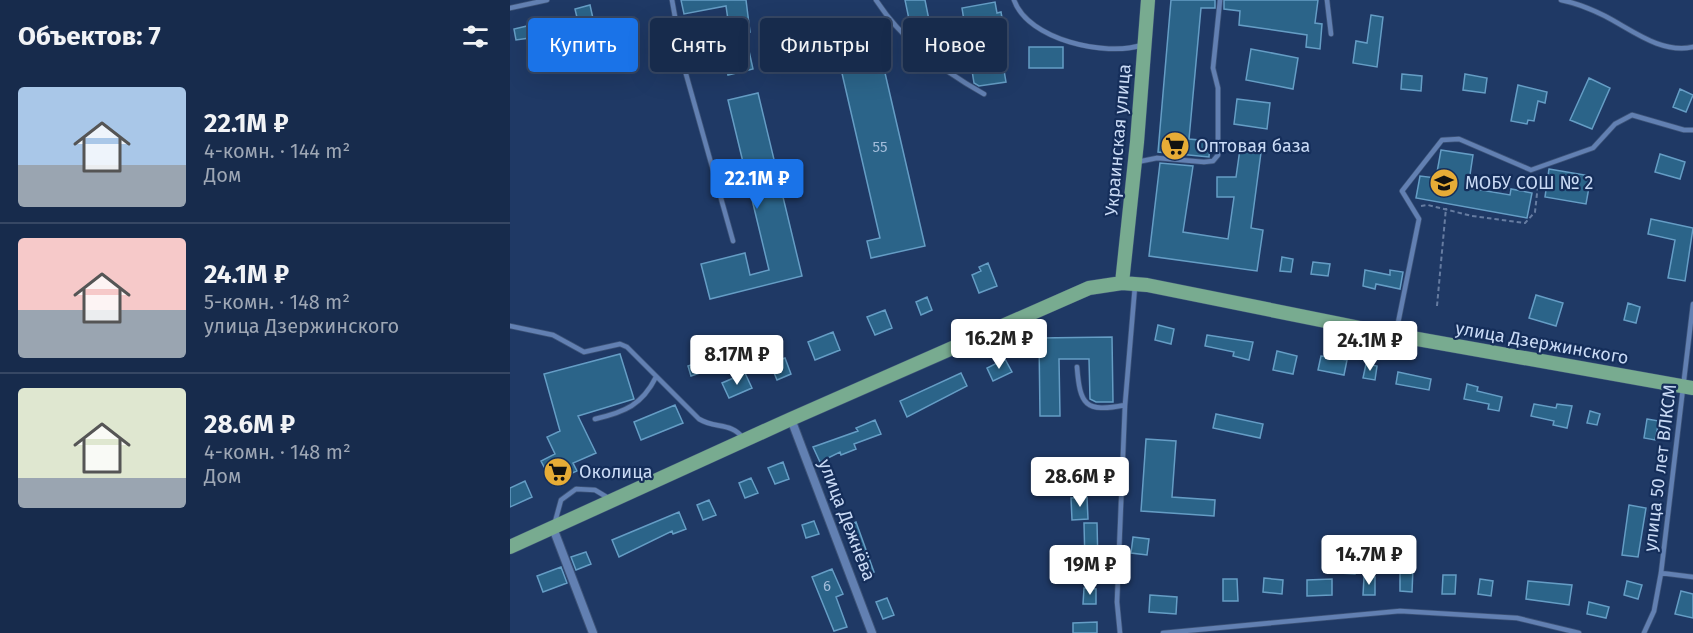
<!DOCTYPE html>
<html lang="ru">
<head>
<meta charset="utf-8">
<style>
	:root { --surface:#172b4c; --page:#243756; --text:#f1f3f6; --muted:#9ea7b5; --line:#364764; --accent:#1a73e8 }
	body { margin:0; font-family:"Fira Sans",sans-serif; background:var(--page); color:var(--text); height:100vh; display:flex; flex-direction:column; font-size:22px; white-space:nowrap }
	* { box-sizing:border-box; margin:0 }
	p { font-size:20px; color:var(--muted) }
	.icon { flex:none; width:33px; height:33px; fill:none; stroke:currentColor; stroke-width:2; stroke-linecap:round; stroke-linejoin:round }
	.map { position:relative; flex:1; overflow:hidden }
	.details { display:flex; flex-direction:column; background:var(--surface); width:510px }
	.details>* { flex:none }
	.top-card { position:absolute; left:18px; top:18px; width:570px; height:54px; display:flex; gap:12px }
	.price { position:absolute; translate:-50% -51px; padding:0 14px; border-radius:6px; background:#fff; color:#222; font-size:20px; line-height:39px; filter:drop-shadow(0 2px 3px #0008) }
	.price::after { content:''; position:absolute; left:50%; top:36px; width:18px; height:14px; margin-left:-9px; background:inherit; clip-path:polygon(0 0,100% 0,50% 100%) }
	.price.on { background:var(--accent); color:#fff }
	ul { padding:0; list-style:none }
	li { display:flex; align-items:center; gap:18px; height:150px; padding:0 18px }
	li+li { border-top:2px solid var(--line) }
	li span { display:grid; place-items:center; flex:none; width:168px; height:120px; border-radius:6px; color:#555 }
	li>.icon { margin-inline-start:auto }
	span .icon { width:72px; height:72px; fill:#fffc; stroke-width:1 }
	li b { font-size:26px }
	h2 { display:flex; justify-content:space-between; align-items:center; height:72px; padding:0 18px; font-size:26px }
	.pill { padding:0 21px; border-radius:6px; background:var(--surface); box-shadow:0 6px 24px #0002,0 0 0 2px var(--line); font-size:21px; line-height:54px }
	.pill.on { background:var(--accent); color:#fff }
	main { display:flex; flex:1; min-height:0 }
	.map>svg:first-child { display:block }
</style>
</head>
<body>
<main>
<section class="details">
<h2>Объектов: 7<svg class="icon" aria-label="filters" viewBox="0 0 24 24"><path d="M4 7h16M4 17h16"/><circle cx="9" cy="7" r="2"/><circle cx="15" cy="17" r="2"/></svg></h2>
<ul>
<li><span style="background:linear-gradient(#a9c7e8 65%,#9aa5b1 0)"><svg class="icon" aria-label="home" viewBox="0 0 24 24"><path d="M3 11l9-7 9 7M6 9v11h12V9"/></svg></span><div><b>22.1M ₽</b><p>4-комн. · 144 m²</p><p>Дом</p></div></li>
<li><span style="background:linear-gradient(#f6c9c9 60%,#9aa5b1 0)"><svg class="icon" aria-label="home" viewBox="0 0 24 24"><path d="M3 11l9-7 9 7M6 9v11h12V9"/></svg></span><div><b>24.1M ₽</b><p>5-комн. · 148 m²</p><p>улица Дзержинского</p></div></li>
<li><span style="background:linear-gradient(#dfe7d0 75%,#9aa5b1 0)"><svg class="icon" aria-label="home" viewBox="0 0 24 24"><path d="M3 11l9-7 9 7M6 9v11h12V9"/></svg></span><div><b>28.6M ₽</b><p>4-комн. · 148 m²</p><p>Дом</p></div></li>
</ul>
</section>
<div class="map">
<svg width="1183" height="633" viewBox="0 0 1183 633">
	<rect width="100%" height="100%" fill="#1f3965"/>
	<path fill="#2b6489" stroke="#659dc5" stroke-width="1.5" d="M171 0H236L240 32 220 34 216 6 174 14Z
		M395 0H415L420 25 401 29Z
		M661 0H705V8H691L679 139 700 141 699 157 648 152Z
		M714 0H808L805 23 812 24 810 49 796 47 797 35 729 25 730 11 714 9Z
		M485 2 487 13 491 12 498 52 491 53 496 82 469 86 464 83 452 8Z
		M80 5 84 23 69 26 65 9Z
		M861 15 873 17 867 67 843 63 846 41 857 43Z
		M17 26 19 38 6 40 4 29Z
		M366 34 415 246 361 258 357 241 370 238 328 56 345 52 342 40Z
		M519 47H553V68H519Z
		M741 49 788 58 783 89 736 80Z
		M239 51 243 69 218 75 214 57Z
		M892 74 912 76 911 91 891 89Z
		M955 74 977 78 975 93 953 90Z
		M1079 78 1100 88 1082 129 1060 120Z
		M1008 85 1037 92 1035 103 1028 101 1024 121 1018 120 1017 124 1001 121Z
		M1170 89 1183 95 1176 112 1163 107Z
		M248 93 292 276 200 299 191 264 235 253 240 275 259 270 218 100Z
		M727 99 760 103 757 129 724 124Z
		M731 142 752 145 741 228 753 230 747 271 639 256 650 163 683 166 673 232 718 239 724 197H707V177H726Z
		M931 150 963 155 958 188 1000 195 1001 189 1022 193 1017 218 906 198 910 176 926 178Z
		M1150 154 1175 162 1170 179 1145 172Z
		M1039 169 1081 176 1076 204 1035 197Z
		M1141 219 1183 228 1175 281 1158 278 1165 240 1138 234Z
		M772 257 783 259 781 272 770 271Z
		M803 262 820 264 818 276 801 274Z
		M478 263 487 286 469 293 462 275 471 271 469 267Z
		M855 270 880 275V270L893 272 890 289 866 284 865 289 853 286Z
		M1026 295 1053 303 1046 326 1019 318Z
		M417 297 422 310 411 315 406 302Z
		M1118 303 1130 307 1126 323 1114 320Z
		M375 310 382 328 365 335 357 317Z
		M648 325 664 329 661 344 645 340Z
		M323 332 330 350 305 360 298 342Z
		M697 335 743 342 739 360 723 356 724 352 695 346Z
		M602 337 603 402H586L580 399 579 359H549L550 416H530L529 338Z
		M767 351 787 356 783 374 763 370Z
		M110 354 124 399 68 416 86 453 63 463 67 471 42 482 31 461 45 454 37 437 50 431 34 374Z
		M811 356 837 360 834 375 808 370Z
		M275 358 281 374 267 380 260 363Z
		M495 359 502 372 483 381 477 368Z
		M190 362 193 372 181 376 178 366Z
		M856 364 867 366 865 380 853 378Z
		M888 372 921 379 919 390 886 384Z
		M235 373 242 388 219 398 212 383Z
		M451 373 457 386 397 417 390 401Z
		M957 384 968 387 967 391 992 397 989 411 978 409 979 404 954 399Z
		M1024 404 1046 408 1047 404 1062 406 1057 428 1043 425 1044 421 1021 416Z
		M165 405 173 423 131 440 124 422Z
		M1080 411 1090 414 1087 425 1077 423Z
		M706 414 753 424 750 438 703 428Z
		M1137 419 1149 421 1145 440 1134 438Z
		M365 420 371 434 344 444 346 449 331 455 330 452 310 462 303 447 348 431 346 428Z
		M636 439 666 441 662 497 705 500 704 516 631 511Z
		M273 462 279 479 265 484 258 468Z
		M594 469 595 482 578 483 577 470Z
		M241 478 248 493 235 498 229 483Z
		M15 481 22 497 0 507V488Z
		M577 497 578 519 562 520 561 498Z
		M199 500 206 515 193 520 187 505Z
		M1119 505 1136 508 1128 557 1112 555Z
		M169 512 176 529 163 534 162 531 109 557 102 540Z
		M304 521 309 534 296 538 292 525Z
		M346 522 364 572 353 576 335 527Z
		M574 523H587L588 564H575Z
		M623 537 639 539 637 555 621 553Z
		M76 552 81 564 66 570 61 557Z
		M831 559 846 560 845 574 830 573Z
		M51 567 57 583 33 592 27 576Z
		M890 567 903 568 902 592 890 591Z
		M322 569 333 594 326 597 337 627 324 631 302 577Z
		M933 575H946L945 594H932Z
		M854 577H865V595H853Z
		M754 578 773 580 772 594 753 592Z
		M713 579H727L728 601H713Z
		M822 579V595L797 596V580Z
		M970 579 983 581 981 596 968 594Z
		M1018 581 1062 585 1059 605 1016 599Z
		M1117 581 1132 585 1128 599 1114 595Z
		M574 588 586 589V604H573Z
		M1171 591 1183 594V618L1165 614Z
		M640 595 667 597 666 614 639 612Z
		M377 598 384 615 373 619 366 602Z
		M1079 602 1099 607 1096 618 1077 614Z
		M587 622V633H563V623Z"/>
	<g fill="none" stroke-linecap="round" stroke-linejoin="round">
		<g stroke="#3d5378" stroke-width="6">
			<path id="lane" d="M162 0 174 67 223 241
				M366 0C392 40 433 71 474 94
				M504 0C518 40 596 57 632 45
				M817 0 821 34
				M1051 0C1066 3 1081 9 1095 16 1122 30 1151 54 1183 47
				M0 8 37 0
				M627 162 647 158 694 162 703 161 708 155V88L703 68 710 0
				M0 326 43 335 74 352 110 344 117 347 189 419C205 429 221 422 233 438
				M886 333 909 219 892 191 932 140 949 139 1021 170 1083 148 1105 124 1122 115 1174 130H1183
				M567 367C570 405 575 413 615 405
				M85 419C115 412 132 405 146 377
				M45 522 51 500 66 489 85 490 100 499
				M1151 573 1183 577
				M610 633 607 602 615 405 625 286
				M653 633 890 611 1007 618 1069 633
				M1134 633 1144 611 1151 573 1183 304"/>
		</g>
		<g stroke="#3d5378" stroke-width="10">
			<path id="street" d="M281 419 362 633
				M43 528 83 633"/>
		</g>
		<g stroke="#3d5378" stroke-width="15">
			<path id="primary" d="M612 283 627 142 638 0
				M0 547 281 419 579 288 612 283 637 285 885 335 1183 388"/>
		</g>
		<path stroke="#667ca1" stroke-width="2" stroke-dasharray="4.5 3" stroke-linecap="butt" d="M911 206 918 205 962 216 1015 223 1025 212 1029 175
			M927 306 936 208"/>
		<use href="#lane" stroke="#6280b2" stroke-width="4.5"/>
		<use href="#street" stroke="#6280b2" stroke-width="8"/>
		<use href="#primary" stroke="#78ab90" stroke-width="14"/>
	</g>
	<defs>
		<g id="supermarket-disc" transform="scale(1.5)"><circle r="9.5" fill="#e7ac36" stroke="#152e5a"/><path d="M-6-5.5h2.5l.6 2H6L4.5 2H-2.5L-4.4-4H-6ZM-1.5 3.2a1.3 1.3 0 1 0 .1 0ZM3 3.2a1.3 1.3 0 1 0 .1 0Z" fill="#111"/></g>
		<g id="school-disc" transform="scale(1.5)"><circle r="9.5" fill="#e7ac36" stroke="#152e5a"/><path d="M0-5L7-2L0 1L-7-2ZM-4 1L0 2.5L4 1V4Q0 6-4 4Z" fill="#111"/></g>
	</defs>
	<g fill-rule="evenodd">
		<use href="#supermarket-disc" x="665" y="146"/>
		<use href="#school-disc" x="934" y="183"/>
		<use href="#supermarket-disc" x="48" y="472"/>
	</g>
	<g text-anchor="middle" stroke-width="4.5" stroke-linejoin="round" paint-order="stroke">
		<g font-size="15" fill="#a2bcda">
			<text x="370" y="152">55</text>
			<text x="317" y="591">6</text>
		</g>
		<g font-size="18" fill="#c9daf5" stroke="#152e5a">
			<text transform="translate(608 140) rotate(-85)" y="6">Украинская улица</text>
			<text transform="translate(1032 343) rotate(10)" y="6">улица Дзержинского</text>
			<text transform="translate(1150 468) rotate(-83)" y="6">улица 50 лет ВЛКСМ</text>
			<text transform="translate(337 520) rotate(69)" y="6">улица Дежнёва</text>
		</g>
		<g font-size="18" fill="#c9daf5" stroke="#152e5a" text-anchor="start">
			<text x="686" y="152">Оптовая база</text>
			<text x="955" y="189">МОБУ СОШ № 2</text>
			<text x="69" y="478">Околица</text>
		</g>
	</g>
</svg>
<b class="price on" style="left:247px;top:210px">22.1M ₽</b>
<b class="price" style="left:489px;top:370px">16.2M ₽</b>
<b class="price" style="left:860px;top:372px">24.1M ₽</b>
<b class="price" style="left:227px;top:386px">8.17M ₽</b>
<b class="price" style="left:570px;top:508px">28.6M ₽</b>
<b class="price" style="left:859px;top:586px">14.7M ₽</b>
<b class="price" style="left:580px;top:596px">19M ₽</b>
<div class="top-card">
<a class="pill on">Купить</a>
<a class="pill">Снять</a>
<a class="pill">Фильтры</a>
<a class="pill">Новое</a>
</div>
</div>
</main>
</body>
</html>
